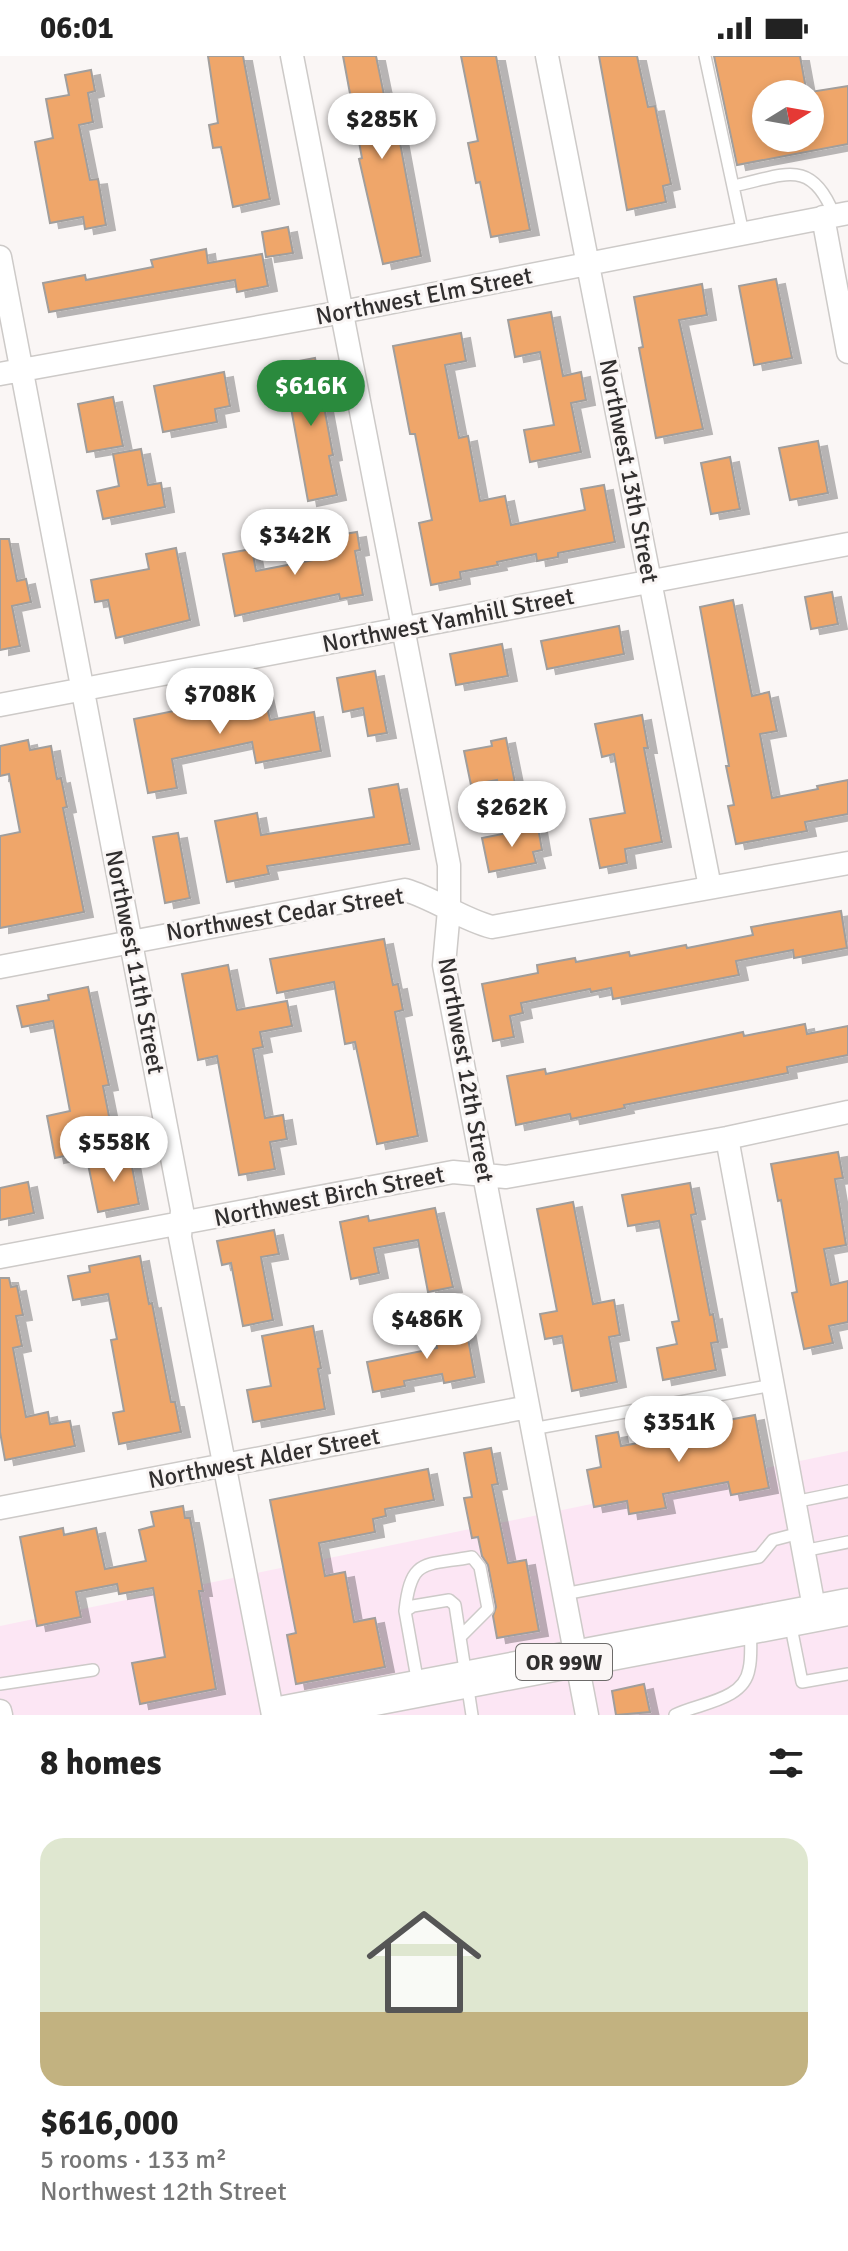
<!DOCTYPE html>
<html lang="en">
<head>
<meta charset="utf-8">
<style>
	:root { --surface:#fff; --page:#f6f6f6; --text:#222; --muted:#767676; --line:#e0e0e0; --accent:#2a8a3d }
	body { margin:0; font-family:Signika,sans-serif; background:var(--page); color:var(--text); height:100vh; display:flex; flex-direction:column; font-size:30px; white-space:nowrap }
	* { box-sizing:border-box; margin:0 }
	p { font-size:26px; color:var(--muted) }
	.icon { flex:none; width:44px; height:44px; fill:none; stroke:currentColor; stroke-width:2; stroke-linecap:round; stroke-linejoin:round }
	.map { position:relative; height:1659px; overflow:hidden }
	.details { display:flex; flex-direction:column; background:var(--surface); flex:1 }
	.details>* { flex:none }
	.needle { width:52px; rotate:79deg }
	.buttons { position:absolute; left:752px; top:24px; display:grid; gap:16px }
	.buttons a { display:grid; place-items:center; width:72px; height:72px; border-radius:50%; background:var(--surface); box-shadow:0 4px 12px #0003; font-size:40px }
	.price { position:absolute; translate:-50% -68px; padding:0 18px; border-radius:28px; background:#fff; color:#222; font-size:26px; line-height:52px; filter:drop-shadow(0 2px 4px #0008) }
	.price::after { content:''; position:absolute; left:50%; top:48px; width:24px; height:18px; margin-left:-12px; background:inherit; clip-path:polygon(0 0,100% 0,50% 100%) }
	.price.on { background:var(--accent); color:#fff }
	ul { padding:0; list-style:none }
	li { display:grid; align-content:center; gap:16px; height:424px; padding:0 40px }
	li+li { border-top:2px solid var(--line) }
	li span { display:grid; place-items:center; height:248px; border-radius:24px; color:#555 }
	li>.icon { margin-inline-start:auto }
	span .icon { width:144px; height:144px; fill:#fffc; stroke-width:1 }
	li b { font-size:34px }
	h2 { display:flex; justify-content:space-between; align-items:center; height:96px; padding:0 40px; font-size:34px }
	.status { display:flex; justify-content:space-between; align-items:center; height:56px; padding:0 40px; background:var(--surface); direction:ltr }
	.status svg { height:22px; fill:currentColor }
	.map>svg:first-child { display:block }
</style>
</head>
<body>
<div class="status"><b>06:01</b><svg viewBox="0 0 49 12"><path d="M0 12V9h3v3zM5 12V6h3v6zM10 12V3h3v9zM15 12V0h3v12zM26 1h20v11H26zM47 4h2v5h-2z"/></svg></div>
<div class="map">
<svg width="848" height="1659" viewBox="0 0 848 1659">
	<defs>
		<filter id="shadow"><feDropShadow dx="9" dy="5" stdDeviation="0" flood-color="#0004"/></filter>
	</defs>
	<rect width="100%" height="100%" fill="#faf6f5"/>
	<path fill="#fce6f4" d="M848 1395V1659H0V1570Z"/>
	<path fill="#efa66a" stroke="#a19e9c" stroke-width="2" filter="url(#shadow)" d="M208 0H243L270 143 233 151 221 91 213 92 209 69 218 67Z
		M343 0H376L384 39 391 38 421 200 383 208 359 103 362 102Z
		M461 0H496L530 174 491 181 480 126 476 127 468 87 478 85Z
		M599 0H637L648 51 655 50 671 128 663 130 666 146 627 154Z
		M714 0H800L807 38H766V82H810V36L848 30V88L737 109Z
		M91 14 95 35 88 37 93 66 79 69 90 124 98 123 106 169 85 173 83 161 50 167 35 86 53 82 46 43 69 39 65 19Z
		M288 171 293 197 266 201 262 176Z
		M206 193 208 207 262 198 268 230 237 236 235 224 49 256 43 227 85 219 86 224 153 211 151 204Z
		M776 223 792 302 754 309 739 230Z
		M702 228 707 259 679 264 703 373 656 382 639 292 643 291 634 241Z
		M551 256 563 320 581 316 586 344 571 347 581 396 530 406 524 374 554 369 540 296 515 301 508 264Z
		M461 277 466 305 445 309 459 382 468 380 480 445 505 440 511 469 585 454 581 433 604 429 615 486 558 497V501L537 505 536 498 497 506 498 509 460 516 461 523 431 529 419 467 432 464 415 378H410L393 290Z
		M315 302 333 399 329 400 337 439 308 445 283 308Z
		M224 316 230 350 215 353 217 366 163 376 154 330Z
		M113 341 123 390 87 396 78 348Z
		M818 385 828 437 790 444 779 392Z
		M141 393 148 429 161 427 165 451 103 463 97 435 119 430 113 398Z
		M730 401 740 453 711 458 701 407Z
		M357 476 360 494 355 495 363 539 340 543 339 538 235 560 223 498 252 493 256 515 324 502 320 482Z
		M0 483H9L17 525 26 523 31 546 12 550 20 590 0 594Z
		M176 492 190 564 116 582 108 544 95 546 91 524 149 513 146 498Z
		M832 536 838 568 811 573 805 541Z
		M733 544 752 640 769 636 777 675 760 678 772 742 818 733 817 730 848 724V758L805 766 807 775 736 788 728 750 734 749 726 710H729L700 551Z
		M619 570 624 598 547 613 541 585Z
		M502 588 508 620 456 629 450 598Z
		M375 615 387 677 368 680 363 652 343 656 337 622Z
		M264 637 270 664 314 656 321 695 256 707 252 686 172 703 177 732 148 737 134 663Z
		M642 659 648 692H644L662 786 625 793 627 807 600 812 590 763 625 757 614 698 602 701 595 668Z
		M506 682 517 737 500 740 497 724 471 729 464 695 492 690 491 685Z
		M28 684 30 694 51 690 57 723 61 722 67 751 63 752 84 856 0 872V780L20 776 9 718 0 720V690Z
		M398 728 410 788 267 810 269 818 227 826 215 765 257 757 261 779 374 761 369 733Z
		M538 771 542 794 533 796 536 807 489 816 482 782Z
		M178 777 190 842 165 847 153 781Z
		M841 855 847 892 794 902 793 894 736 905 739 919 613 943 611 932 591 936 590 933 521 947 523 957 510 960 514 981 493 985 482 928 538 917 537 909 575 902 576 906 629 896 630 900 686 889 687 892 753 879 751 871Z
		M384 883 393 929 398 928 403 954 395 956 418 1080 377 1088 355 986 345 988 334 926 277 937 270 903Z
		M228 909 237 954 287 945 292 970 260 976 263 991 253 993 265 1062 283 1059 287 1083 270 1086 275 1113 239 1119 217 1000 198 1004 182 918Z
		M88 931 109 1029 103 1030 110 1065 83 1070 88 1095 55 1102 47 1060 70 1055 53 965 22 971 17 950 49 944 48 939Z
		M805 968 807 978 848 970V999L787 1011 788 1017 624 1049 625 1052 571 1063 570 1058 516 1069 507 1020 545 1013 546 1018 743 976 744 980Z
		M838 1096 843 1122 835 1123 846 1189 824 1193 831 1229 848 1225V1266L829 1270 833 1287 804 1293 792 1237 797 1236 781 1144 778 1145 771 1108Z
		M130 1100 139 1148 98 1156 88 1108Z
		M28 1126 34 1157 0 1164V1132Z
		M690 1127 696 1158 691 1159 710 1259 713 1258 718 1286 711 1287 716 1314 663 1324 657 1292 677 1288 672 1266 679 1265 659 1165 628 1170 622 1139Z
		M573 1146 593 1248 614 1244 620 1279 609 1281 617 1326 572 1335 562 1280 545 1283 540 1258 557 1255 537 1153Z
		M435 1152 453 1231 428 1236 418 1184 374 1192 379 1217 351 1223 340 1166 368 1160 369 1165Z
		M274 1174 279 1198 261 1201 273 1264 243 1270 231 1207 222 1209 217 1185Z
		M140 1200 149 1248 152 1247 171 1346H175L181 1376 119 1388 113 1357 124 1355 111 1284 117 1283 108 1238 73 1244 68 1220 90 1216 89 1210Z
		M0 1222H9L11 1231 17 1230 23 1259 16 1260 22 1290 13 1292 26 1361 48 1356 50 1368 70 1365 75 1390 5 1404 0 1376Z
		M465 1266 475 1321 444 1327 442 1318 404 1325 405 1330 373 1336 367 1306 437 1292 433 1272Z
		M313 1270 321 1312 318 1313 325 1353 253 1366 247 1334 271 1330 262 1280Z
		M710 1356 712 1367 755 1359 769 1432 731 1439 728 1426 663 1438 666 1452 629 1458 627 1445 594 1451 587 1414 601 1411 596 1380 618 1376 621 1390 690 1378 687 1360Z
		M491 1392 498 1428 492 1429 508 1507 526 1504 539 1575 497 1582 493 1560 496 1551 488 1509 482 1500 478 1481 472 1482 464 1442 472 1441 464 1397Z
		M428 1413 434 1444 385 1453 386 1460 373 1463 375 1476 319 1487 325 1520 345 1516 354 1566 375 1562 385 1611 296 1628 287 1579 296 1577 270 1444Z
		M183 1450 185 1462H190L194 1483 203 1535H199L216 1633 140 1648 132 1607 165 1601 153 1532 119 1538 117 1528 76 1536 81 1561 37 1570 20 1481 63 1472 64 1479 96 1472 105 1513 146 1505 139 1474 154 1470 151 1456Z
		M644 1628 650 1656 616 1659 612 1635Z"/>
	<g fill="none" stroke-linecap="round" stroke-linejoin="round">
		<g stroke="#cdcac8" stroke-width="14">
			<path id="service" d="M705 0 743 177
				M733 130C783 120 811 100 834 159
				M532 1373 773 1329
				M794 1446 848 1435
				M803 1495 848 1486
				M564 1538 759 1501 773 1484 800 1477
				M405 1555C411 1501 424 1510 472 1501L480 1511 488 1553 460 1581
				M790 1566 802 1626 848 1618
				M0 1628 93 1614
				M418 1628 405 1555 413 1550 449 1544 455 1549 472 1659
				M675 1659C698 1647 744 1645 749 1613 752 1601 750 1587 751 1574"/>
		</g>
		<g stroke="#cdcac8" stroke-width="25">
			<path id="minor" d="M292 0 449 809V854L444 909 587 1659
				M547 0 710 831
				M823 161 848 296
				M0 201 182 1154 180 1181 273 1659
				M0 318 342 256 848 157
				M0 649 848 488
				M0 911 405 834C436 843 461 863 492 871L848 807
				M727 1082 815 1557
				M0 1201 453 1116 506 1121 727 1082 848 1056
				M0 1452 528 1351
				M0 1655 1 1659"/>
		</g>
		<g stroke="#cdcac8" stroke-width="39">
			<path id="trunk" d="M280 1659 848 1551"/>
		</g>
		<use href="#service" stroke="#fff" stroke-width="11"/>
		<use href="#minor" stroke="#fff" stroke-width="22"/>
		<use href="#trunk" stroke="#fff" stroke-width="36"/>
	</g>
	<g text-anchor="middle" stroke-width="6" stroke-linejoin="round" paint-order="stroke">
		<rect fill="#faf6f5" stroke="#6d6b6a" stroke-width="2" x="516" y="1588" width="96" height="36" rx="6"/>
		<g font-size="22" font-weight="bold" fill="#312f2f">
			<text x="564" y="1614">OR 99W</text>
		</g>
		<g font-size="24" fill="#312f2f" stroke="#faf6f5">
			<text transform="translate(424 240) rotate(-11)" y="8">Northwest Elm Street</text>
			<text transform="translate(629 415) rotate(79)" y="8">Northwest 13th Street</text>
			<text transform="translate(448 564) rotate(-11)" y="8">Northwest Yamhill Street</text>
			<text transform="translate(285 858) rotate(-9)" y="8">Northwest Cedar Street</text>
			<text transform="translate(135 906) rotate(79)" y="8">Northwest 11th Street</text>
			<text transform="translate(466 1014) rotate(80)" y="8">Northwest 12th Street</text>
			<text transform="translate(329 1140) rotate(-11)" y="8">Northwest Birch Street</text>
			<text transform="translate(264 1402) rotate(-11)" y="8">Northwest Alder Street</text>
		</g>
	</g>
</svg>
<div class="buttons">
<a><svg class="needle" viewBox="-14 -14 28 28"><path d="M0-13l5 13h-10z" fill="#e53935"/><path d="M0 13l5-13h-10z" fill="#767676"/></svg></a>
</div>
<b class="price" style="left:382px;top:105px">$285K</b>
<b class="price on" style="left:311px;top:372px">$616K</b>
<b class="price" style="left:295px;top:521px">$342K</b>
<b class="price" style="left:220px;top:680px">$708K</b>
<b class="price" style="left:512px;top:793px">$262K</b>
<b class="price" style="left:114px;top:1128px">$558K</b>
<b class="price" style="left:427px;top:1305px">$486K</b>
<b class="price" style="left:679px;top:1408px">$351K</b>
</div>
<section class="details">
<h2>8 homes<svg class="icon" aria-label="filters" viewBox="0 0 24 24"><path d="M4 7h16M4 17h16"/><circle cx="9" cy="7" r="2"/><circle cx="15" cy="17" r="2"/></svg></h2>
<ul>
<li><span style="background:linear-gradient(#dfe7d0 70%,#c2b280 0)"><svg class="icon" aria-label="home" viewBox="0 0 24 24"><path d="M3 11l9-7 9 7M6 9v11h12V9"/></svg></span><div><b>$616,000</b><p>5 rooms · 133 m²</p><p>Northwest 12th Street</p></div></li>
</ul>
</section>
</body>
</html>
